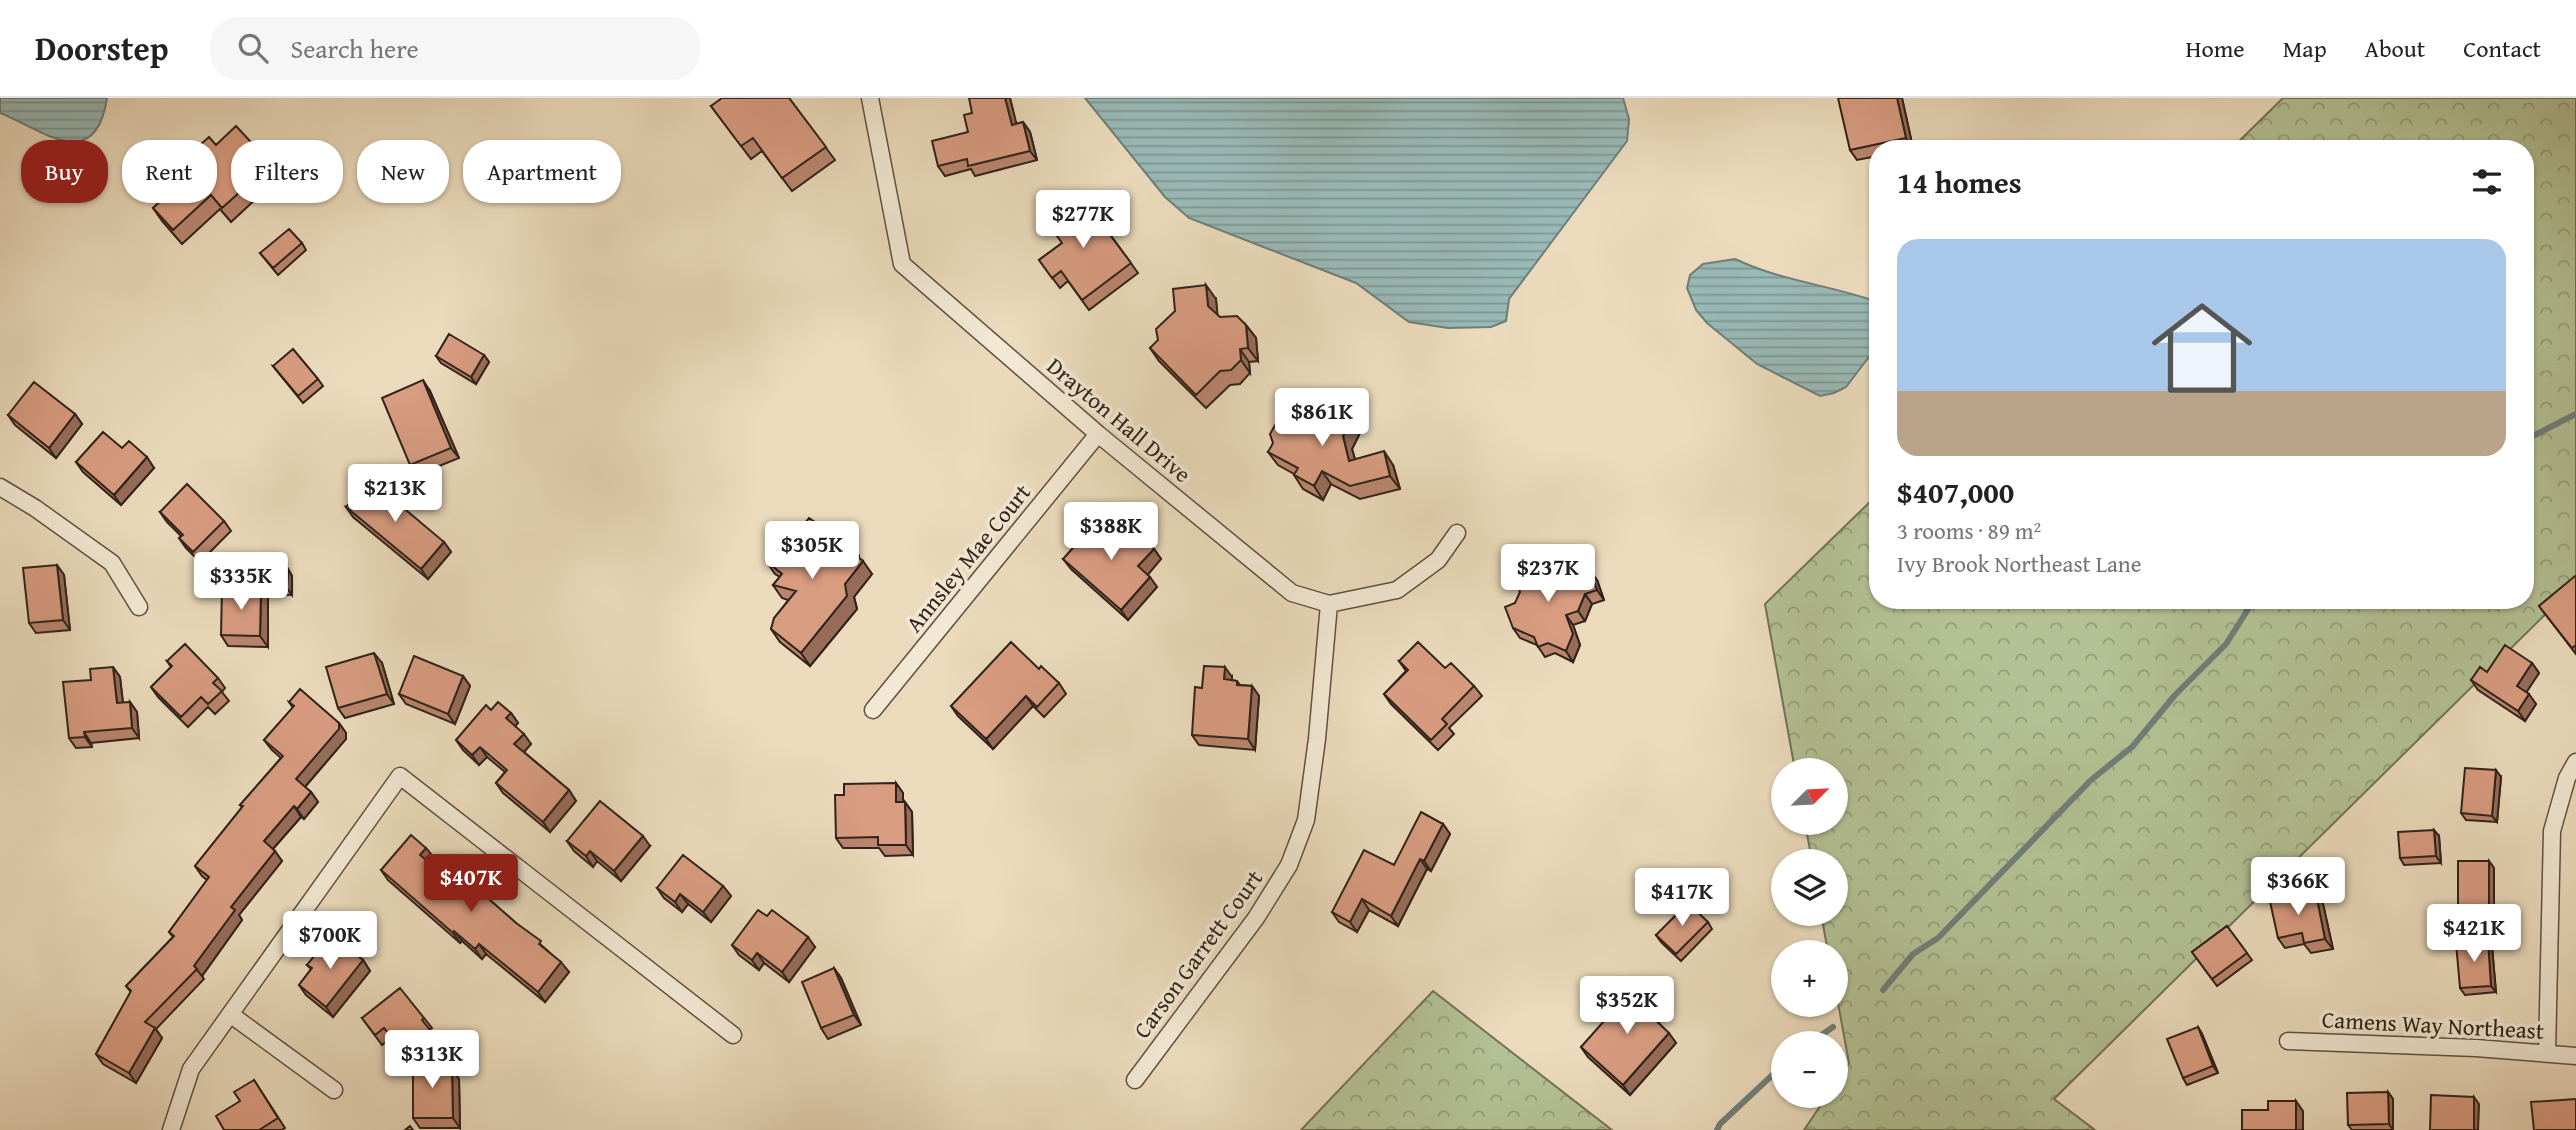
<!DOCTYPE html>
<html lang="en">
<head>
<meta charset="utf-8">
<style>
	:root { --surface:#fff; --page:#f6f6f6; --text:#222; --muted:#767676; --line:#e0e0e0; --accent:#8f2418 }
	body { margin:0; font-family:"Gentium Book Plus",serif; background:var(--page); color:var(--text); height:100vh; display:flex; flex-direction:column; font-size:26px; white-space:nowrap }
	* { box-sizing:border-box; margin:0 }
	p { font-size:23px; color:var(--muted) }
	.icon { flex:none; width:38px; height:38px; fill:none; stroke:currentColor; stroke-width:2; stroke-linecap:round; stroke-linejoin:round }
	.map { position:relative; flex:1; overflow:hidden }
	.side { position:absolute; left:1869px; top:42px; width:665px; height:469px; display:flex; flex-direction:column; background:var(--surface); border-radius:28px; box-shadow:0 2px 5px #0004 }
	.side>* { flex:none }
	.hud { position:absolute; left:21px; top:42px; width:665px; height:63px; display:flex; gap:14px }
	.needle { width:46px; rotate:66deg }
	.fabs { position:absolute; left:1771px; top:660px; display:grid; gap:14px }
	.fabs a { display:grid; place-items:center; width:77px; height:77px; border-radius:50%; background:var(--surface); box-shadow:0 2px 5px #0004; font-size:35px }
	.price { position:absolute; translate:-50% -60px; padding:0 16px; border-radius:7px; background:#fff; color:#222; font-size:23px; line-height:46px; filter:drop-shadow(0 2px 4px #0008) }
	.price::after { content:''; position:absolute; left:50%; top:42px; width:21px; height:16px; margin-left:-10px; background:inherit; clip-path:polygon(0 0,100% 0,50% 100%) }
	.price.current { background:var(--accent); color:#fff }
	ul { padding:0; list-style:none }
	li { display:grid; align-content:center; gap:14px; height:371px; padding:0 28px }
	li span { display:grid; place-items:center; height:217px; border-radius:21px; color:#555 }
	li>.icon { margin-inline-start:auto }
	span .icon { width:126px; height:126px; fill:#fffc; stroke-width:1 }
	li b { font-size:30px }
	h2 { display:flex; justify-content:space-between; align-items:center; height:84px; padding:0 28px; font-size:30px }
	.pill { padding:0 24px; border-radius:28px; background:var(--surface); box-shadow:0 2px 5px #0004; font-size:24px; line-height:63px }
	.pill.current { background:var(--accent); color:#fff }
	header { display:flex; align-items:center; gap:42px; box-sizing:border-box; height:98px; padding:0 35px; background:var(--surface); border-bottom:2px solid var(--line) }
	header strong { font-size:33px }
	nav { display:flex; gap:38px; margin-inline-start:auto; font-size:24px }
	.search { width:490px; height:63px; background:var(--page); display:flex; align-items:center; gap:18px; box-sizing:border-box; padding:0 24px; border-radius:28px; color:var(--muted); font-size:26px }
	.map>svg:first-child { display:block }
</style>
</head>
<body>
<header>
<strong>Doorstep</strong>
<div class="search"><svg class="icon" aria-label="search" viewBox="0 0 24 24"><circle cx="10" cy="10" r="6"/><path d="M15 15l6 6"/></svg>Search here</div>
<nav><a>Home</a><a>Map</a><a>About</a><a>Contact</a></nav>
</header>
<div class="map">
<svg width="2576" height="1032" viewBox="0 0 2576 1032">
	<defs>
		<pattern id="forest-crowns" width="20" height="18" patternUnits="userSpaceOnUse" patternTransform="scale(1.75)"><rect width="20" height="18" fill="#b3c194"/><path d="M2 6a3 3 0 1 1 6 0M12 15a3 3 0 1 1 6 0" fill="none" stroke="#929c78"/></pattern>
		<pattern id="water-rules" width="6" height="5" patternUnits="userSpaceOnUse" patternTransform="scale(1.75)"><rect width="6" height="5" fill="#99bab7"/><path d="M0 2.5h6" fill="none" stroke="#7d9794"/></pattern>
	</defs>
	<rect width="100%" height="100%" fill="#ebdbbc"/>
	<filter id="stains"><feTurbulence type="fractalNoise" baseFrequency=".00286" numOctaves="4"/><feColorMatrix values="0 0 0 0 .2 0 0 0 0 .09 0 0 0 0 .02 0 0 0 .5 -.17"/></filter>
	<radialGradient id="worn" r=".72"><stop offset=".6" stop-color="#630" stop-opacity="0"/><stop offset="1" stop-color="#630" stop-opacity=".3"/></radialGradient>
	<path fill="url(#forest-crowns)" stroke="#727258" stroke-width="2" d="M2283 0H2576V486L2054 1001 2095 1032H1804L1827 998H1836V985L1849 965 1836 894V854H1828L1821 816H1836V763H1812L1805 725 1836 724V672H1795L1765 506 1878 396V502H2525V51H2231Z
		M1433 893 1612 1032H1301Z"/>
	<path fill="url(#water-rules)" stroke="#6f7e79" stroke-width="2" d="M0 0H107C95 78 41 31 0 15Z
		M1085 0H1623L1629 21 1627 43 1509 201 1506 223 1491 229 1448 230 1409 224 1356 185 1189 120 1165 99Z
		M1735 161C1781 183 1830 187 1878 204V247L1846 289 1834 295 1820 298 1757 266 1707 225 1696 212 1687 190 1690 177 1703 166Z"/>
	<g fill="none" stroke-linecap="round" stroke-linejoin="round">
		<path stroke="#6f7e79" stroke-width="6" d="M2525 342 2576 316
			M1883 892 1913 856 1938 840 2091 682 2132 649 2175 597 2226 546 2254 502
			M1810 945 1833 929
			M1717 1032 1720 1026 1783 967"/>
		<g stroke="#605143" stroke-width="19">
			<path id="street" d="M870 0 902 166 1098 336 1292 495 1329 506 1397 492 1438 462 1457 435
				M0 389 35 410 112 465 139 509
				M873 612 1098 336
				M230 916 334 992
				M2288 943 2476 950 2576 958
				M2547 955 2552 733 2567 680 2576 664
				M1135 982 1256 820 1289 767 1306 722 1317 641 1329 506
				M171 1032 191 971 400 678 733 937"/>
		</g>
		<use href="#street" stroke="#f2e8d3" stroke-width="16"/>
	</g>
	<path fill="#ba866e" stroke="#31231b" stroke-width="2" d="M789 0 835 62 792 93 762 53 751 61 711 8Z
		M1010 0 1016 26 1023 24 1030 34 1037 62 975 78 971 71 945 78 938 68 968 34Z
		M1902 0 1913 50 1878 51V58L1857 62 1850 52Z
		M216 47 262 56 271 69 262 77 270 88 231 124 220 111 182 146 162 123 153 110 180 86 171 73Z
		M1093 106 1113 133 1109 135 1138 175 1089 212 1068 183 1060 190 1039 162 1062 145 1071 122Z
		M302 145 306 152 278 177 260 155Z
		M1216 201 1217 217 1220 219 1246 227 1256 240 1258 263 1249 264 1250 275 1240 286 1230 287 1206 310 1159 263 1150 250Z
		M484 257 489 264 476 286 441 265 436 258Z
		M273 268 318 281 323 288 303 305Z
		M430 293 459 360 417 377 410 367Z
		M75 316 82 326 56 360 15 327 8 317Z
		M1359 337 1352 351 1355 361 1393 367 1400 391 1360 401 1331 386 1323 402 1303 391 1294 377V376L1278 367 1268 354Z
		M122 350 154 370 121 407 83 374 76 364Z
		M346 409 444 444 451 454 428 481 353 419Z
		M160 414 224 423 231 433 200 464 186 450 179 440 181 438 167 424Z
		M821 428 850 444 859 458V460L872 476 854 499 857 511 810 568 780 544 771 531 788 502 782 500 773 487 780 479 775 476 766 463Z
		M1131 446 1154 451 1161 461 1147 476 1157 489 1128 522 1071 471 1063 461Z
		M57 467 64 477 70 532 36 535 29 525Z
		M288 471 292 478V497L268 496 264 489Z
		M2576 479V556L2539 508Z
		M1564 481 1597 482 1604 502 1592 506 1585 523 1573 527 1580 547 1573 564 1555 555 1545 559 1537 547 1520 540 1513 530 1515 505Z
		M268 500V549L228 548 221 537Z
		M167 563 218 580 225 590 222 594 229 603 215 616 208 609 188 629 158 599 151 589 171 569Z
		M1399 563 1445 570 1474 588 1482 598 1449 630 1454 636 1438 652 1391 606 1384 596 1406 573Z
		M382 565 394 606 345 620 338 610Z
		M2532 565 2539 575 2526 594 2536 606 2525 623 2478 592 2471 582 2487 574Z
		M113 569 120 579 123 605 130 604 137 614 139 640 91 645 92 649 76 650 69 640 91 582Z
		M1039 571 1059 585 1066 596 1044 619 1033 608 993 651 958 618 951 608Z
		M463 578 470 588 455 626 406 606 399 596Z
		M1232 579V582L1237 583 1240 587 1252 588 1259 598 1255 652 1199 647 1192 637Z
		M289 604 339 625 346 635V641L305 689 311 694 318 704 304 721 301 719 273 751 282 763 239 817 242 822 202 878 204 881 156 931 162 940 136 985 103 966 96 956 131 894 126 888 173 839 169 834 207 782 202 778 195 768 242 709 240 707 281 660 272 652 264 642 293 610Z
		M491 612 511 615 518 625 515 628 531 646 524 654 569 692 576 703 550 734 503 695 496 685 505 674 487 659 479 667 463 652 456 642Z
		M2501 679 2497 724 2466 722 2461 715Z
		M896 685 903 695V704H905L912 714 913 757 885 758 879 750H843L836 740 844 697Z
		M1443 726 1450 736 1431 773 1427 771 1398 828 1369 812 1357 834 1339 824 1332 814 1394 767Z
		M2439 738 2441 765 2404 767 2400 760Z
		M567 743 650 748 621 783 597 763 593 769 574 753Z
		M426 750 434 760 429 765 452 784H478L485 794 483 796 548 853 569 874 545 904 486 856 482 861 462 843 460 845 388 782 381 772Z
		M2489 763 2494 770V815H2463L2458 808Z
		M723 788 731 798 711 824 688 806 682 814 664 800 657 790Z
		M2289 802 2323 806 2333 851 2311 855 2304 846 2285 850 2278 840Z
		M767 818 815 849 789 884 764 865 759 872 739 857 732 847Z
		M1708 824 1712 831 1681 863 1661 844 1656 837Z
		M2227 828 2252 862 2217 888 2192 854Z
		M2488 842 2492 849 2496 894 2465 897 2460 890Z
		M363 862 370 873 333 919 306 897 299 887 311 871 307 867Z
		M834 870 841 880 861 927 828 941 821 930Z
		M1631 898 1667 914 1658 924 1676 945 1630 997 1588 959 1581 949Z
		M362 920H424L432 930 429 932 437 942 418 958 440 968V971L459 981 460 1030H420L413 1020V962L410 964 391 940 382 947Z
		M2198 929 2202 936 2218 975 2187 987 2183 980Z
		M254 982 285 1030 282 1032H224L240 1003Z
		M2388 994 2393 1001V1032H2352L2348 1027Z"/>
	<path fill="#976d5a" stroke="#31231b" stroke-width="2" d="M1005 0H1010L1019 36 1012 27Z
		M1897 0H1902L1913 50 1906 40Z
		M1023 24 1030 34 1037 62 1030 53Z
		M1206 187 1216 201 1218 221 1208 208Z
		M1246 227 1256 240 1258 263 1248 250Z
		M1240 251 1249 264 1250 275 1241 262Z
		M484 257 489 264 476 286 471 279Z
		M423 282 430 293 459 360 451 350Z
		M75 316 82 326 56 360 49 350Z
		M1350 324 1359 337 1352 351 1359 376 1349 363 1343 338Z
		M1384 353 1393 367 1400 391 1390 378Z
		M147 359 154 370 121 407 114 397Z
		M1322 373 1331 386 1323 402 1314 388Z
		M444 444 451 454 428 481 421 471Z
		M850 444 859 458 857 465 848 451Z
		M1154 451 1161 461 1146 479 1138 468Z
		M863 463 872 476 854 499 857 511 810 568 801 555 845 486Z
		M57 467 64 477 70 532 63 522Z
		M288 471 292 478V497L287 490Z
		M1589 471 1597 482 1604 502 1597 492Z
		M1150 479 1157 489 1128 522 1121 512Z
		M261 490 268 500V549L260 538Z
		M1585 496 1592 506 1585 523 1578 513Z
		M1566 517 1573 527 1580 547 1573 564 1566 553Z
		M374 555 382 565 394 606 387 596Z
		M2532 565 2539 575 2524 598 2517 588Z
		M113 569 120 579 124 615 117 605Z
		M1225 569 1232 579 1231 592 1224 581Z
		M463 578 470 588 455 626 448 616Z
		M1252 588 1259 598 1255 652 1248 641Z
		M2529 596 2536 606 2525 623 2518 613Z
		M1026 598 1033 608 993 651 986 641Z
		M130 604 137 614 139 640 132 630Z
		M511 615 518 625 513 630 506 620Z
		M339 625 346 635V641L303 691 296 681Z
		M84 634 91 645 92 649 85 639Z
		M524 636 531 646 522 656 514 646Z
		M480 649 487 659 479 667 472 657Z
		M2496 672 2501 679 2497 724 2492 718Z
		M896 685 903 695V715L896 704Z
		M569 692 576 703 550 734 543 724Z
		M311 694 318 704 304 721 297 711Z
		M905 704 912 714 913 757 906 747Z
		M294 708 301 719 271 753 264 743Z
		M1443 726 1450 736 1431 773 1424 763Z
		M2434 732 2439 738 2441 765 2436 758Z
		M643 738 650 748 621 783 614 773Z
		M426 750 434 760 427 767 420 757Z
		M275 753 282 763 239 817 242 822 202 878 194 868 231 809Z
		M590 753 597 763 593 769 586 758Z
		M1420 761 1427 771 1398 828 1391 818Z
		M2489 763 2494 770V815L2489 808Z
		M478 784 485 794 481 799 474 788Z
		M723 788 731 798 711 824 703 814Z
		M680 796 688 806 682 814 675 804Z
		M2316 796 2323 806 2333 851 2325 841Z
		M1362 801 1369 812 1357 834 1350 824Z
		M454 833 462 843 460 845 453 835Z
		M808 839 815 849 789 884 782 874Z
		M2488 842 2492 849 2496 894 2491 888Z
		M479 846 486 856 482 861 475 851Z
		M757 855 764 865 759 872 752 862Z
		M363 862 370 873 333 919 326 909Z
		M561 864 569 874 545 904 538 894Z
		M834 870 841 880 861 927 854 917Z
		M1660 904 1667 914 1656 926 1649 916Z
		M2198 929 2202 936 2218 975 2213 968Z
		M155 930 162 940 136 985 129 975Z
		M1669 935 1676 945 1630 997 1623 987Z
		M433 958 440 968V981L433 971Z
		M452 971 459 981 460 1030 453 1020Z
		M2388 994 2393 1001V1032L2389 1026Z
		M2474 999 2479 1006 2478 1032H2474Z
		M2296 1003 2303 1013V1032H2296Z"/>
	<path fill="#d89c80" stroke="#31231b" stroke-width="2" d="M722 0H789L826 49 782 80 753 40 741 48 711 8Z
		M969 0H1005L1012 27 1023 24 1030 53 968 68 967 61 938 68 932 43 968 34 964 17 972 15Z
		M1838 0H1897L1906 40 1850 52Z
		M236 28 262 56 252 65 261 75 222 110 211 97 173 132 153 110 181 85 171 73 209 39 216 47Z
		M1057 103 1071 122 1093 106 1106 122 1102 126 1131 165 1082 202 1061 173 1052 180 1039 162 1062 145 1041 116Z
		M289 131 302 145 273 170 260 155Z
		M1206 187 1208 208 1220 219 1237 218 1246 227 1248 250 1240 251 1241 262 1231 272 1220 273 1196 297 1150 250 1158 242 1156 231 1175 213 1173 191Z
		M449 236 484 257 471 279 436 258Z
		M293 251 318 281 298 298 273 268Z
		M423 282 451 350 410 367 382 300Z
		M34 284 75 316 49 350 8 317Z
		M1295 301 1326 318 1335 316 1350 324 1343 338 1349 363 1384 353 1390 378 1350 388 1322 373 1314 388 1294 377 1298 370 1268 354 1273 345 1270 336 1279 320 1286 318Z
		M103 334 122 350 129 343 147 359 114 397 76 364Z
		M369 381 444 444 421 471 346 409Z
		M187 386 224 423 193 454 179 440 183 437 160 414Z
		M1101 419 1131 446 1139 438 1154 451 1138 468 1150 479 1121 512 1063 461Z
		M809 420 821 428 836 433 850 444 848 451 863 463 845 486 847 498 801 555 771 531 774 520 796 493 773 487 782 476 766 463 779 446 784 451Z
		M1524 464 1564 481 1589 471 1597 492 1585 496 1578 513 1566 517 1573 536 1566 553 1548 545 1538 549 1534 539 1513 530 1505 509 1515 505 1520 494 1516 483Z
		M57 467 63 522 29 525 23 470Z
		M265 470 288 471 287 490 264 489Z
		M2575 478 2576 479V547L2572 550 2539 508Z
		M222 489 261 490 260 538 221 537Z
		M1011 544 1039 571 1041 568 1059 585 1037 609 1026 598 986 641 951 608Z
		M1418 544 1445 570 1451 565 1474 588 1442 621 1447 626 1431 642 1384 596 1408 572 1399 563Z
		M185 546 218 580 213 585 222 593 208 606 201 599 181 619 151 589 172 568 167 563Z
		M2505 547 2532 565 2517 588 2529 596 2518 613 2471 582 2480 569 2487 574Z
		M374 555 387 596 338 610 326 569Z
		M414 558 463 578 448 616 399 596Z
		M1204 568 1225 569 1224 581 1237 583V587L1252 588 1248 641 1192 637 1195 589 1202 590Z
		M113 569 117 605 130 604 132 630 84 634 85 639 69 640 63 584 91 582 90 571Z
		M300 591 339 625V631L296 681 311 694 297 711 294 708 264 743 275 753 231 809 235 812 194 868 197 871 145 924 155 930 129 975 96 956 131 893 126 888 174 838 169 834 209 779 195 768 243 708 240 707 283 658 264 642 294 608 289 604Z
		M498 604 511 615 506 620 524 636 514 646 569 692 543 724 496 685 507 672 480 649 472 657 456 642 486 607 491 612Z
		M2465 670 2496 672 2492 718 2461 715Z
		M896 685V704H905L906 747H878V739L836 740 835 697H844V686Z
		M600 703 643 738 614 773 590 753 586 758 567 743Z
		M1421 714 1443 726 1424 763 1420 761 1391 818 1362 801 1350 824 1332 814 1364 752 1394 767Z
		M2434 732 2436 758 2400 760 2398 734Z
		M411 737 426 750 420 757 452 784 463 771 478 784 474 788 516 825 541 843 539 846 561 864 538 894 479 846 475 851 454 833 453 835 381 772Z
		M683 757 723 788 703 814 680 796 675 804 657 790Z
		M2458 763H2489V808H2458Z
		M2285 795 2286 802 2316 796 2325 841 2304 845 2302 835 2278 840 2269 799Z
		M1688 805 1708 824 1676 856 1656 837Z
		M758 812 767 818 772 812 808 839 782 874 757 855 752 862 732 847Z
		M2227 828 2247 855 2212 881 2192 854Z
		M331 837 363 862 326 909 299 887 312 870 307 867Z
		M2488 842 2491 888 2460 890 2456 845Z
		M834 870 854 917 821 930 802 884Z
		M1641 887 1660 904 1649 916 1669 935 1623 987 1581 949 1628 896 1631 898Z
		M400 890 424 920 422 922 430 932 403 954 384 930 375 937 362 920Z
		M2198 929 2213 968 2183 980 2167 941Z
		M413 958H433V971H452L453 1020H413Z
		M254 982 278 1020 259 1032H224L216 1018 240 1003 234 994Z
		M2388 994 2389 1026 2348 1027 2347 995Z
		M2431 997 2474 999V1032H2430Z
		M2576 1001V1032H2534L2531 1004Z
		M2268 1003H2296V1032H2242V1012H2268Z
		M410 1028 413 1032H405Z"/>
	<g text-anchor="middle" stroke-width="7" stroke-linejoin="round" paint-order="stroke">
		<g font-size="23" fill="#31231b" stroke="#f2e8d3">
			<text transform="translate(1119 322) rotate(40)" y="8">Drayton Hall Drive</text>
			<text transform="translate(968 460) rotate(-51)" y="8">Annsley Mae Court</text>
			<text transform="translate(1198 856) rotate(-54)" y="8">Carson Garrett Court</text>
			<text transform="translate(2433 927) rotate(3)" y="8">Camens Way Northeast</text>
		</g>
	</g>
	<rect width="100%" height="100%" filter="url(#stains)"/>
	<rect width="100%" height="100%" fill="url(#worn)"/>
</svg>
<div class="fabs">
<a><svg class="needle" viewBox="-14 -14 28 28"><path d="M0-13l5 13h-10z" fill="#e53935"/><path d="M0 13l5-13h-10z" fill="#767676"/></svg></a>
<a><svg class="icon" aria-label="layers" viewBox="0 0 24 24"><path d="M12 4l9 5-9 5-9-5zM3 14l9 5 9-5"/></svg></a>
<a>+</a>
<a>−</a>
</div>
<b class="price" style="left:1083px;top:152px">$277K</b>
<b class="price" style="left:1322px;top:350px">$861K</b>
<b class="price" style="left:395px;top:426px">$213K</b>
<b class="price" style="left:1111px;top:464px">$388K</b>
<b class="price" style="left:812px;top:483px">$305K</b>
<b class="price" style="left:1548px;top:506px">$237K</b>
<b class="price" style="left:241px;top:514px">$335K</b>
<b class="price current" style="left:471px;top:816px">$407K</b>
<b class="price" style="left:2298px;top:819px">$366K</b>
<b class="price" style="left:1682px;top:830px">$417K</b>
<b class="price" style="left:2474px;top:866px">$421K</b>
<b class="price" style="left:330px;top:873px">$700K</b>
<b class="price" style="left:1627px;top:938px">$352K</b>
<b class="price" style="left:432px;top:992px">$313K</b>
<div class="hud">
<a class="pill current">Buy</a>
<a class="pill">Rent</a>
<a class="pill">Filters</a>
<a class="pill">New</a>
<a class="pill">Apartment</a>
</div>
<section class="side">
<h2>14 homes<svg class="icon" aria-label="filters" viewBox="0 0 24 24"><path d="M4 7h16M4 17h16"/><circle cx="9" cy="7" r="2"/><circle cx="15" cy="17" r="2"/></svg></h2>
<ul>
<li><span style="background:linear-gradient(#a9c7e8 70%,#b9a48a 0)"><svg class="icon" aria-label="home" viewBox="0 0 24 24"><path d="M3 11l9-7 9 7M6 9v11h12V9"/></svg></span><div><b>$407,000</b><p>3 rooms · 89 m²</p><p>Ivy Brook Northeast Lane</p></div></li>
</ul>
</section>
</div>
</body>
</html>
